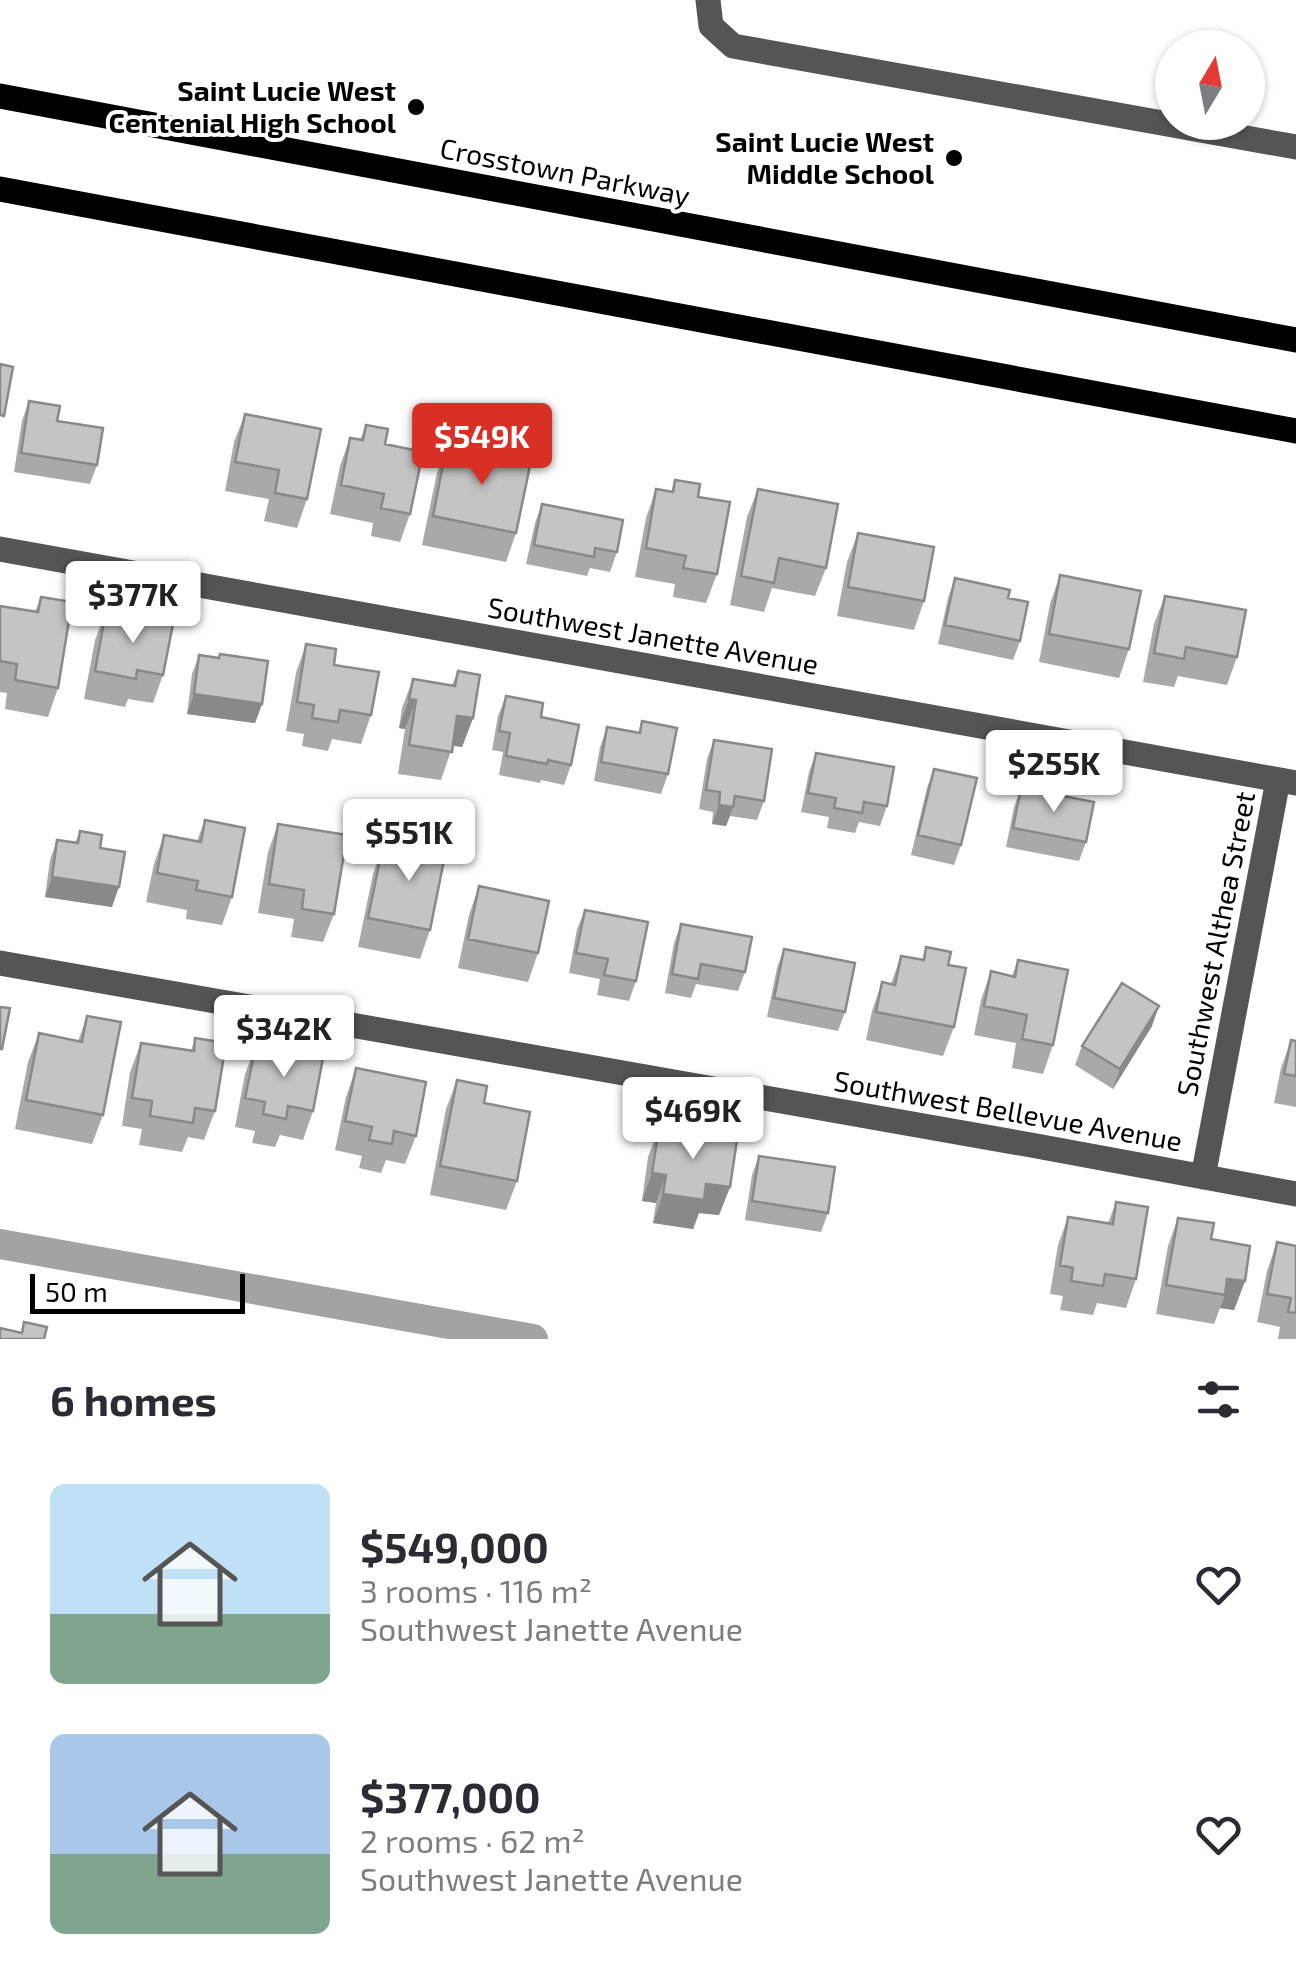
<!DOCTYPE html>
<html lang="en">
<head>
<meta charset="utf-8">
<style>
	:root { --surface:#fff; --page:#f7f7f7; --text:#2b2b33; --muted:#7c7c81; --accent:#d93025 }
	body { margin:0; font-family:"Exo 2",sans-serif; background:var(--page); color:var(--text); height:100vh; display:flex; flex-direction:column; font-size:38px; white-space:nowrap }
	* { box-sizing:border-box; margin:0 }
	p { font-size:32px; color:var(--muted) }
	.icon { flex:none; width:55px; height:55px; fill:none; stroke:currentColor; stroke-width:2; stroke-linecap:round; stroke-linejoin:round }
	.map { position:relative; height:1339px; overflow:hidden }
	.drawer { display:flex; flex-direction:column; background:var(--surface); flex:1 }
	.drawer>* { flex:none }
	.needle { width:65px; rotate:10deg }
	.tools { position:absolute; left:1155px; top:30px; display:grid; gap:20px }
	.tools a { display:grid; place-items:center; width:110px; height:110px; border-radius:50%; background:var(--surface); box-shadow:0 2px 8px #0004; font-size:50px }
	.scale { position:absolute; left:30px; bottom:25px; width:215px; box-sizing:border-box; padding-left:10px; border:5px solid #000; border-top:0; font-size:28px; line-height:35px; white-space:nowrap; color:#000; -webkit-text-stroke:8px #fff; paint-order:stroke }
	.price { position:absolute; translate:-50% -85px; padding:0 22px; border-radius:10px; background:#fff; color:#222; font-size:32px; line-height:65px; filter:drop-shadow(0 2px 5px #0008) }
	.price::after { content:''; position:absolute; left:50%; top:60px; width:30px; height:22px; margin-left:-15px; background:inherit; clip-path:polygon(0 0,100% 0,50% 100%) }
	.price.current { background:var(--accent); color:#fff }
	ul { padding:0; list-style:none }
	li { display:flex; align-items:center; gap:30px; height:250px; padding:0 50px }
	li span { display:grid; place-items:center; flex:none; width:280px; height:200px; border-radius:15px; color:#555 }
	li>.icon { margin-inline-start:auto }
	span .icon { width:120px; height:120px; fill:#fffc; stroke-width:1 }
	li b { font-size:42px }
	h2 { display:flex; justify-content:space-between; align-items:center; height:120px; padding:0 50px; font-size:42px }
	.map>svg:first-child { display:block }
</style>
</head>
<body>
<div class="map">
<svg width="1296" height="1339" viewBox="0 0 1296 1339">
	<rect width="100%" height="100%" fill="#fff"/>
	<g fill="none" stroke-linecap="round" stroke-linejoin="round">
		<path stroke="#a3a3a3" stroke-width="30" d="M0 1244 533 1339"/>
		<path stroke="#555" stroke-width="25" d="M708 0 711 26 733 46 1296 147
			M0 549 1296 783
			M0 963 1031 1145 1296 1194
			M1203 1177 1278 780"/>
		<path stroke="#000" stroke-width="25" d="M0 96 1296 340
			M0 189 1296 431"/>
	</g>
	<path fill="#a9a9a9" d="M29 401 57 421 97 465 90 484 14 472 22 421Z
		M245 414 307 499 297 528 264 521 269 499 225 491 234 442Z
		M366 425 385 444 410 514 400 542 371 536 373 523 330 514 340 466 350 438 360 440Z
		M447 444 516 533 506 562 422 545 437 473Z
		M675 480 698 497 717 574 706 603 673 597 675 584 635 577 646 518 656 489 671 492Z
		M758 489 826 568 815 596 772 588 764 612 730 605 747 517Z
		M542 504 617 552 610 572 590 568 587 576 526 564 535 523Z
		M858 533 924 601 914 630 837 616 847 562Z
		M1060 575 1129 649 1119 678 1039 662 1050 604Z
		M955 578 1008 598 1020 641 1013 660 938 644 948 598Z
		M1165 596 1237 657 1227 685 1178 676 1174 687 1143 682 1154 624Z
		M41 597 58 688 48 717 5 709 7 693 0 692V606L35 612Z
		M106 611 163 675 153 703 128 699 125 707 84 699 95 640Z
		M306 644 334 665 371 715 361 744 332 739 328 751 302 746 304 734 286 731 296 673Z
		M199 655 262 704 255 723 187 714 192 674Z
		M458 671 473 718 462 747 453 745 441 780 398 774 405 729 399 728 402 708 413 679 452 685Z
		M506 696 541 717 571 765 564 785 541 780 540 783 499 775 503 752 492 750 498 716Z
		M642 721 668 774 661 794 594 781 600 747 607 727 638 733Z
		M714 740 764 801 757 820 730 816 726 826 712 824 713 812 699 809 707 759Z
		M816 753 887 806 880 826 859 822 855 833 827 828 829 817 801 812 809 772Z
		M934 769 961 845 954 865 911 855 927 788Z
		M1021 788 1086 842 1079 861 1006 847 1014 807Z
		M205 820 232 897 222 925 186 919 187 910 146 902 154 864 164 835 197 841Z
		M278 824 334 914 323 942 291 937 294 919 258 913 268 852Z
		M80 831 100 848 112 907 45 897 50 860 57 840 75 843Z
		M423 836 430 930 420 959 358 947 373 874 383 845 417 851Z
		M479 886 538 953 528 982 458 968 469 915Z
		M585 910 636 981 629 1001 597 995 600 979 569 973 577 929Z
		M681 924 745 972 738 991 696 984 691 998 665 993 674 943Z
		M926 947 948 965 954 1027 943 1056 866 1040 872 1011 882 982 891 984 901 956 922 960Z
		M784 949 845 1012 838 1031 767 1017 777 968Z
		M1018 960 1053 1045 1043 1074 1012 1068 1016 1043 974 1035 981 1000 991 971 1012 976Z
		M87 1016 103 1115 92 1144 15 1129 28 1062 39 1033 78 1041Z
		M1152 1026 1113 1089 1075 1065 1082 1046Z
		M195 1038 215 1111 204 1140 188 1137 182 1152 139 1145 142 1129 122 1126 130 1072 141 1043 191 1051Z
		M1291 1040 1296 1041V1107L1274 1103 1281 1068Z
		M256 1045 313 1111 303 1140 280 1135 275 1147 252 1143 255 1131 235 1127 245 1074Z
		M356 1068 416 1136 405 1164 386 1160 381 1173 359 1168 362 1156 335 1150 346 1097Z
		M457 1080 484 1103 517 1181 506 1210 430 1195 446 1109Z
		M659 1128 730 1187 719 1215 699 1213 693 1229 653 1223 656 1203 642 1201 648 1157Z
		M759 1156 828 1213 821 1232 745 1220 752 1175Z
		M1116 1202 1136 1279 1126 1308 1097 1303 1093 1315 1060 1310 1063 1296 1050 1294 1058 1245 1068 1217 1108 1223Z
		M1178 1218 1211 1239 1245 1281 1234 1310 1220 1308 1214 1324 1156 1314 1168 1246Z
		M1277 1242 1296 1246V1339H1278L1280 1327 1257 1322 1267 1271Z"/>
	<path fill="#898989" d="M194 694 262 704 255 723 187 714Z
		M409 699 416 700 405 729 399 728Z
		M457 716 473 718 462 747 447 745Z
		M719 805 733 807 726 826 712 824Z
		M52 877 119 887 112 907 45 897Z
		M1159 1006 1152 1026 1113 1089 1120 1069Z
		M652 1173 666 1175 656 1203 642 1201Z
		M706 1184 730 1187 719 1215 699 1213 693 1229 653 1223 663 1194Z
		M1227 1279 1245 1281 1234 1310 1220 1308 1225 1295Z"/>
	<path fill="#c4c4c4" stroke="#898989" stroke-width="2.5" d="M0 364 13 367 4 416 0 415Z
		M29 401 60 406 57 421 103 428 97 465 21 453Z
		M245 414 321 429 307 499 275 493 279 470 235 462Z
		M366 425 388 429 385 444 423 452 410 514 381 508 384 494 341 485 350 438 363 440Z
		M447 444 531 461 516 533 433 516Z
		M675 480 700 484 698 497 730 502 717 574 683 568 686 556 646 548 656 489 673 492Z
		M758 489 838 504 826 568 779 558 774 583 741 576Z
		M542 504 623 520 617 552 595 548 594 557 534 545Z
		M858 533 934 547 924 601 848 587Z
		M1060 575 1141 591 1129 649 1049 634Z
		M955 578 1010 590 1008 598 1028 602 1020 641 945 625Z
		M1165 596 1246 610 1237 657 1186 647 1184 659 1154 653Z
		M41 597 72 602 58 688 15 680 17 664 0 661V606L38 612Z
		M106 611 173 624 163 675 137 670 136 679 95 671Z
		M306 644 336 649 334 665 379 672 371 715 340 710 338 722 312 718 314 705 297 702Z
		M220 654 268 661 262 704 194 694 199 655 219 658Z
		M458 671 480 675 473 718 457 716 452 752 409 745 416 700 409 699 413 679 455 686Z
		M506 696 543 703 541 717 579 725 571 765 548 760 547 764 506 756 510 733 499 731Z
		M642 721 677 728 668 774 601 762 607 727 640 733Z
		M714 740 772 749 764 801 735 796 733 807 719 805 720 792 706 790Z
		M816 753 894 767 887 806 864 802 862 813 834 808 836 798 808 793Z
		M934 769 977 778 961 845 918 835Z
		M1021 788 1094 802 1086 842 1013 828Z
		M205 820 245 828 232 897 196 890 198 881 157 873 164 835 201 842Z
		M278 824 347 835 334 914 302 909 304 890 269 884Z
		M80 831 102 835 100 848 125 852 119 887 52 877 57 840 78 843Z
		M423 836 448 840 430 930 368 918 383 845 420 852Z
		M479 886 549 901 538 953 468 939Z
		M585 910 648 922 636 981 604 975 608 959 576 953Z
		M681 924 752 937 745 972 701 964 698 979 672 974Z
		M926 947 951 952 948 965 966 968 954 1027 876 1012 882 982 895 985 901 956 924 960Z
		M784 949 855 963 845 1012 774 998Z
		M1018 960 1068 970 1053 1045 1022 1039 1027 1015 984 1006 991 971 1015 977Z
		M1122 983 1159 1006 1120 1069 1082 1046Z
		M0 1007 10 1008 2 1049H0Z
		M87 1016 121 1022 103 1115 26 1100 39 1033 82 1042Z
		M195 1038 226 1043 215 1111 195 1108 193 1123 150 1116 152 1101 132 1098 141 1043 194 1051Z
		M1291 1040 1296 1041V1076L1284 1074Z
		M256 1045 323 1058 313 1111 288 1106 286 1119 263 1114 265 1102 245 1098Z
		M356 1068 426 1082 416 1136 394 1131 392 1144 369 1140 372 1127 345 1121Z
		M457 1080 487 1086 484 1103 530 1112 517 1181 440 1166Z
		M659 1128 737 1140 730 1187 706 1184 704 1200 663 1194 666 1175 652 1173Z
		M759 1156 835 1167 828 1213 752 1201Z
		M1116 1202 1148 1207 1136 1279 1105 1274 1103 1286 1071 1281 1073 1268 1060 1265 1068 1217 1113 1224Z
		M1178 1218 1214 1223 1211 1239 1250 1246 1245 1281 1227 1279 1225 1295 1166 1285Z
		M1277 1242 1296 1246V1313L1288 1312 1291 1298 1267 1294Z
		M24 1322 47 1327 44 1339H0V1328L22 1333Z"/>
	<g fill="#000" stroke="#fff" stroke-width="4">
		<circle cx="416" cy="107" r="10"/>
		<circle cx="954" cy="158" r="10"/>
	</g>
	<g text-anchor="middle" stroke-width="8" stroke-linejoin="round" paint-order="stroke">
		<g font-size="28" font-weight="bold" fill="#000" stroke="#fff" text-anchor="end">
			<text x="396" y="101">Saint Lucie West<tspan x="396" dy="32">Centenial High School</tspan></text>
			<text x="934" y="152">Saint Lucie West<tspan x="934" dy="32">Middle School</tspan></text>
		</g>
		<g font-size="28" fill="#000" stroke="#fff">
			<text transform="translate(565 172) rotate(11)" y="10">Crosstown Parkway</text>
			<text transform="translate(653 636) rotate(10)" y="10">Southwest Janette Avenue</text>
			<text transform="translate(1216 944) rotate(-79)" y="10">Southwest Althea Street</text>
			<text transform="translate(1008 1111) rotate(10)" y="10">Southwest Bellevue Avenue</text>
		</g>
	</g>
</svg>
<div class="tools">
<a><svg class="needle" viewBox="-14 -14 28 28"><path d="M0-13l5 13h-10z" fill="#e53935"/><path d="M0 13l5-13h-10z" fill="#7c7c81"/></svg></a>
</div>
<div class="scale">50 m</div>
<b class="price current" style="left:482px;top:488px">$549K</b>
<b class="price" style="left:133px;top:646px">$377K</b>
<b class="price" style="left:1054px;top:815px">$255K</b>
<b class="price" style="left:409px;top:884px">$551K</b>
<b class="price" style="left:284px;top:1080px">$342K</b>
<b class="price" style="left:693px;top:1162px">$469K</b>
</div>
<section class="drawer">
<h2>6 homes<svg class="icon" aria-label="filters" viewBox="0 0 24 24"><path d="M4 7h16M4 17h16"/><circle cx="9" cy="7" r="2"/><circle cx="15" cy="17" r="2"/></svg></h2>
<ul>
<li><span style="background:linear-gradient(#bfe0f5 65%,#7fa58c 0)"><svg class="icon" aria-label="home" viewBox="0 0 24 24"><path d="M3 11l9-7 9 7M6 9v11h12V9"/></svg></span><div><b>$549,000</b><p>3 rooms · 116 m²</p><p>Southwest Janette Avenue</p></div><svg class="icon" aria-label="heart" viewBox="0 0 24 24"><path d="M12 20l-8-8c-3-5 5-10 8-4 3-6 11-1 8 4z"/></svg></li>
<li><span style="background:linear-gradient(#a9c7e8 60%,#7fa58c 0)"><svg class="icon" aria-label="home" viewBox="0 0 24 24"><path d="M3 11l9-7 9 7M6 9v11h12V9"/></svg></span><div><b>$377,000</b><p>2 rooms · 62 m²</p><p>Southwest Janette Avenue</p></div><svg class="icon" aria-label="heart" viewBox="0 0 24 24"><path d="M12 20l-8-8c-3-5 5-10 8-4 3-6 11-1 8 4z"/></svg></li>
</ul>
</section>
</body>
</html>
